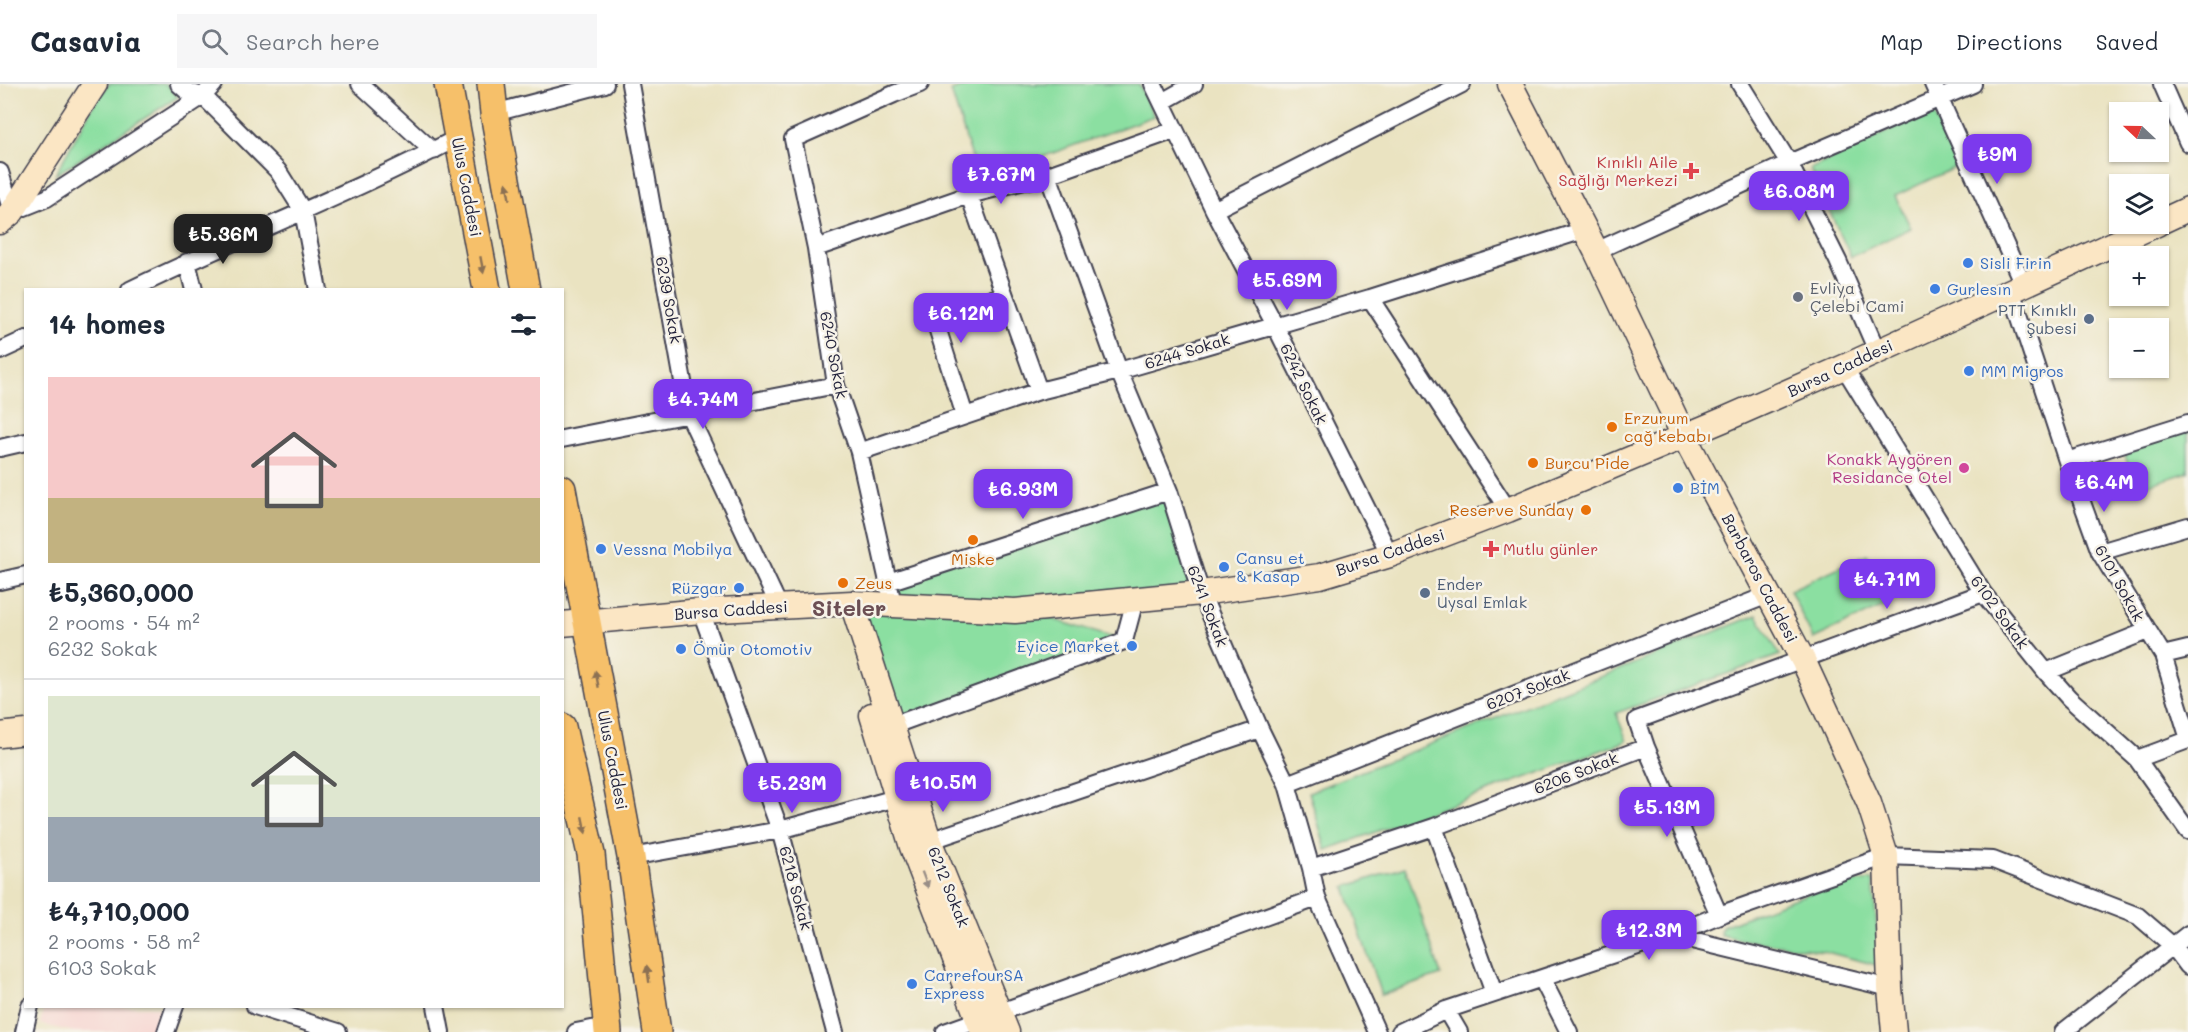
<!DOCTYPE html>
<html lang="en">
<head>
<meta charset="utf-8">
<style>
	:root { --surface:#fff; --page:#f6f6f7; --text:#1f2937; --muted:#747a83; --line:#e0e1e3; --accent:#7c3aed }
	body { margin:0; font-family:Mali,sans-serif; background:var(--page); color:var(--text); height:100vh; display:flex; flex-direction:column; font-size:22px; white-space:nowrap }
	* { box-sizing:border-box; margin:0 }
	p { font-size:20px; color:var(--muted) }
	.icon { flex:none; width:33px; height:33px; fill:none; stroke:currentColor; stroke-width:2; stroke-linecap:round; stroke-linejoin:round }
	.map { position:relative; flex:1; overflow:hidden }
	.panel { position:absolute; left:24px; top:204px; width:540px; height:720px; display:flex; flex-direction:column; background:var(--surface); border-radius:0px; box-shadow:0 2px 4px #0004 }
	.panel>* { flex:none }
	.needle { width:39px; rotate:292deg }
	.buttons { position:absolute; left:2109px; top:18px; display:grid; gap:12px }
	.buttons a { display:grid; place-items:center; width:60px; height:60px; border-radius:0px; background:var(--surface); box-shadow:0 2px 4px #0004; font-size:30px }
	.price { position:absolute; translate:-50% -51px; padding:0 14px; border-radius:12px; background:var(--accent); color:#fff; font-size:20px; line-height:39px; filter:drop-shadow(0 2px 3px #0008) }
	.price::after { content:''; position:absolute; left:50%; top:36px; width:18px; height:14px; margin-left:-9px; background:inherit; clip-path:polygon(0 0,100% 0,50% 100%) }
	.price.active { background:#222; color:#fff }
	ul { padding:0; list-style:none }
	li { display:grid; align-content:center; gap:12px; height:318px; padding:0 24px }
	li+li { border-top:2px solid var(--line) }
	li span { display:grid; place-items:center; height:186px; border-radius:0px; color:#555 }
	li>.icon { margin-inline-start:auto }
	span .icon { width:108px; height:108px; fill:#fffc; stroke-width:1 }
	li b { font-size:26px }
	h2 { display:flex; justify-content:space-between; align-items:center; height:72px; padding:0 24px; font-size:26px }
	header { display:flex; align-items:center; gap:36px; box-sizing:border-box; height:84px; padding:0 30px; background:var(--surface); border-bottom:2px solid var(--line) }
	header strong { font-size:28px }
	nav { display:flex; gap:33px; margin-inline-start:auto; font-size:21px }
	.search { width:420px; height:54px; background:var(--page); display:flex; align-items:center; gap:15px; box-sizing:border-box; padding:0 21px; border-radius:0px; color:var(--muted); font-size:22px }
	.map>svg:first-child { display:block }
</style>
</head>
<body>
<header>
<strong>Casavia</strong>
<div class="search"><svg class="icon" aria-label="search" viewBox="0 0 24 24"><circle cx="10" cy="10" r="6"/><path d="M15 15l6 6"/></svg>Search here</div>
<nav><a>Map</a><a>Directions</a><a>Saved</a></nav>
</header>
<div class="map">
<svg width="2188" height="948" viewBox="0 0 2188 948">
	<rect width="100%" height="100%" fill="#f7f3e8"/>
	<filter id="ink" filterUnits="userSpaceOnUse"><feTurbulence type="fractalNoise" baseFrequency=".0167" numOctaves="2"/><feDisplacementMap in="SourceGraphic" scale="12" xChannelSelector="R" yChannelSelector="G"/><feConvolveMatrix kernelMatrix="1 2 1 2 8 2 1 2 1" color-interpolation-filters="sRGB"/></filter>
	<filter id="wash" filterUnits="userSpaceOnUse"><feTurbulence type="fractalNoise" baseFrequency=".008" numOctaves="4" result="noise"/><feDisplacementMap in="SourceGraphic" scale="24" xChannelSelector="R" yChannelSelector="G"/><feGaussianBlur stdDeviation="1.35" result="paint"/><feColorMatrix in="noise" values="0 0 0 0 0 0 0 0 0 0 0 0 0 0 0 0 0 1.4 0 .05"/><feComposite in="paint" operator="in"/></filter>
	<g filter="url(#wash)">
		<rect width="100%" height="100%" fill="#eae3c1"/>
		<path fill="#f7d0ce" d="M44 923V922L160 923 153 948H74L40 940Z"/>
		<path fill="#8bdfa1" stroke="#56806e" stroke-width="1.5" d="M109 0H166L178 13 55 91 94 20Z
			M971 0H1139L1154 32 979 96 951 7Z
			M1932 26 1958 82 1895 112 1911 144 1851 173 1810 85Z
			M2188 346V388L2136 405 2124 368Z
			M1169 407 1201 509 1026 527 1124 557 892 641 852 519 895 521 888 498Z
			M1867 470 1890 519 1813 555 1790 506Z
			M1757 531 1780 571 1616 629 1627 657 1326 766 1309 708Z
			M1405 783 1441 891 1381 911 1345 803Z
			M1873 796 1880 882 1823 867 1743 856 1721 851 1720 847 1723 842C1773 823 1821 800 1873 796Z"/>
	</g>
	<g filter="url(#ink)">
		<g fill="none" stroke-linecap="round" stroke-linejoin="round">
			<g stroke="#403f4f" stroke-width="20">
				<path id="street" d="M179 0 188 8 203 12 278 87 303 127 318 206
					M360 0 433 67
					M630 0 689 331 779 522
					M1153 0 1214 126 1275 241 1390 471
					M1740 0 1789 79 1838 177 1877 267
					M1933 0 2023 200
					M2162 0 2188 59
					M1162 18 1194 0
					M494 29 605 0
					M0 88 12 128 47 114 203 12 214 0
					M1048 91 1119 287 1169 407 1201 509 1260 645 1287 700 1311 784 1317 814 1377 948
					M969 111 1039 307
					M1214 126 1462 0
					M816 164 969 111 1048 91 1175 46
					M1596 167 1789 79 1973 0
					M187 178 194 206
					M130 206C238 153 351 110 457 54
					M2011 206 2067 377 2100 468 2163 571 2188 652
					M1370 214 1508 426
					M0 267 26 255
					M1844 283 1983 509 2046 588 2069 614 2137 675 2188 747
					M965 332 936 240 1004 210
					M562 355 836 301
					M0 364 26 358
					M859 368 1039 307 1119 287 1370 214 1584 146
					M2067 377 2188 339
					M2100 468 2188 442
					M0 497 26 491
					M888 498 1169 407
					M893 520 859 368 836 301 816 164 793 55 894 10 920 0
					M701 527 780 746 835 948
					M2163 571 2188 565
					M2046 588 2147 547
					M883 645 1124 557 1135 516
					M1646 663 1719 831
					M2137 675 2188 656
					M1287 700 1768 511
					M1434 743 1494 909
					M920 760 1260 645
					M631 773 780 746 896 714
					M1311 784 1434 743 1646 663 1637 636 1983 509
					M1671 851 1890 904
					M1542 895 1569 948
					M255 922 338 948
					M436 922 441 948
					M1446 926 1459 948
					M24 948 30 922
					M166 948 175 922
					M576 948 607 942
					M945 948 1317 814
					M1400 948 1446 926 1671 851 1719 831 1886 772 1993 776 2138 832 2173 862 2188 882
					M2063 948 2188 850"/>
			</g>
			<g stroke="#403f4f" stroke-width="27">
				<path id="secondary" d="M1510 0 1596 167 1684 352 1803 576 1869 719 1886 772 1890 904 1894 948
					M0 138 12 128 95 0
					M2158 139 2188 125
					M852 519 929 756 1007 948
					M562 540 701 527 852 519 1015 527 1201 509 1320 492 1390 471 1508 426 1723 336 1844 283 2157 140
					M872 631 912 763 983 948
					M0 651 26 648"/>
			</g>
			<g stroke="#403f4f" stroke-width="30">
				<path id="primary" d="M448 0 487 206
					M491 0 494 29 526 206
					M562 405 631 773 657 948
					M562 643 591 770 608 948"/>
			</g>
			<use href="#street" stroke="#fff" stroke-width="16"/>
			<use href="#secondary" stroke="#fbe6c4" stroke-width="24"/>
			<use href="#primary" stroke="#f6c06b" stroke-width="27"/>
		</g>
		<defs><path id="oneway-solid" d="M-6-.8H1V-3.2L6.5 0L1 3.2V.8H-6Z" transform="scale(1.5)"/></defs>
		<g fill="#8c7153">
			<use href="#oneway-solid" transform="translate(508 107) rotate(-100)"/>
			<use href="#oneway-solid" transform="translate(482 181) rotate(79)"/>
			<use href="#oneway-solid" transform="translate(597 595) rotate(-101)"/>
			<use href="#oneway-solid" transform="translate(584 741) rotate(78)"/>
			<use href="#oneway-solid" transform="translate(648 890) rotate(-98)"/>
		</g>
		<use fill="#998e86" href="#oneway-solid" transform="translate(925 796) rotate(69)"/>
	</g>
	<g fill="#e0444e" stroke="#f7f3e8" stroke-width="2">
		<path d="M1688 78h6v6h6v6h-6v6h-6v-6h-6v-6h6z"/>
		<path d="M1488 456h6v6h6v6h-6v6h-6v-6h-6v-6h6z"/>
	</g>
	<g fill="#3f7fe0" stroke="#f7f3e8" stroke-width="2">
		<circle cx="1968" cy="179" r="6"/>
		<circle cx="1935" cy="205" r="6"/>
		<circle cx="1969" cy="287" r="6"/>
		<circle cx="1678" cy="404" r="6"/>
		<circle cx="601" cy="465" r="6"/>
		<circle cx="1224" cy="483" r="6"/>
		<circle cx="739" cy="504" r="6"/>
		<circle cx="1132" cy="562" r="6"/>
		<circle cx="681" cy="565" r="6"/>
		<circle cx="912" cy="900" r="6"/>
	</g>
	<circle fill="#6b7280" stroke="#f7f3e8" stroke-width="2" cx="1798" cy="213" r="6"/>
	<g fill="#5c6f8a" stroke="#f7f3e8" stroke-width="2">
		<circle cx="2089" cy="235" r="6"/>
		<circle cx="1425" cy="509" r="6"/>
	</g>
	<g fill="#e8710a" stroke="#f7f3e8" stroke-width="2">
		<circle cx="1612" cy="343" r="6"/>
		<circle cx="1533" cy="379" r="6"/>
		<circle cx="1586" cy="426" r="6"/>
		<circle cx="973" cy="456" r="6"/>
		<circle cx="843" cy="499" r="6"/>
	</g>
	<circle fill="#d1479c" stroke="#f7f3e8" stroke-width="2" cx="1964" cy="384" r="6"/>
	<g text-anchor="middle" stroke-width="5" stroke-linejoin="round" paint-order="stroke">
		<g font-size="16" fill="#be3a42" stroke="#f7f3e8" text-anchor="end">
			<text x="1678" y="84">Kınıklı Aile<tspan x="1678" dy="18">Sağlığı Merkezi</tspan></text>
			<text x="1503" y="471" text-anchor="start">Mutlu günler</text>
		</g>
		<g font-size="16" fill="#22223b" stroke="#f7f3e8">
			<text transform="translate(467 103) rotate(79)" y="6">Ulus Caddesi</text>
			<text transform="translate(669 216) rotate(80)" y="6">6239 Sokak</text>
			<text transform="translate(1187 267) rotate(-17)" y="6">6244 Sokak</text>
			<text transform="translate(834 271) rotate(79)" y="6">6240 Sokak</text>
			<text transform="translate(1840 284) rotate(-25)" y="6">Bursa Caddesi</text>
			<text transform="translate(1304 300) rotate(64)" y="6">6242 Sokak</text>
			<text transform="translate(1390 468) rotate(-19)" y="6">Bursa Caddesi</text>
			<text transform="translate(1760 494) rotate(62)" y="6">Barbaros Caddesi</text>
			<text transform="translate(2120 499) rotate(61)" y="6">6101 Sokak</text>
			<text transform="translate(1208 522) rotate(69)" y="6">6241 Sokak</text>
			<text transform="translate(731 526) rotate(-4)" y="6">Bursa Caddesi</text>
			<text transform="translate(2000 528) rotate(54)" y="6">6102 Sokak</text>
			<text transform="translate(1528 605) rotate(-21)" y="6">6207 Sokak</text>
			<text transform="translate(613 676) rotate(79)" y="6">Ulus Caddesi</text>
			<text transform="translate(1576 689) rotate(-21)" y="6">6206 Sokak</text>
			<text transform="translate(949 803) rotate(68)" y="6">6212 Sokak</text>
			<text transform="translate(796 804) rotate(75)" y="6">6218 Sokak</text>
		</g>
		<g font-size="16" fill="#366cbe" stroke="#f7f3e8" text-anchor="start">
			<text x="1980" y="185">Sisli Firin</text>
			<text x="1947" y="211">Gurlesın</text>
			<text x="1981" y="293">MM Migros</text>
			<text x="1690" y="410">BİM</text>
			<text x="613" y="471">Vessna Mobilya</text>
			<text x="1236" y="480">Cansu et<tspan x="1236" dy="18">&amp; Kasap</tspan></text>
			<text x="727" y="510" text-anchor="end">Rüzgar</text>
			<text x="1120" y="568" text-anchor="end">Eyice Market</text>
			<text x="693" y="571">Ömür Otomotiv</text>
			<text x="924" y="897">CarrefourSA<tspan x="924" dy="18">Express</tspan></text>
		</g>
		<g font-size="16" fill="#5b616d" stroke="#f7f3e8" text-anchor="start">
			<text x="1810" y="210">Evliya<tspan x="1810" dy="18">Çelebi Cami</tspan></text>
		</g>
		<g font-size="16" fill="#4e5e75" stroke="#f7f3e8" text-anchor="end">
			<text x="2077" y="232">PTT Kınıklı<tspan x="2077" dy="18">Şubesi</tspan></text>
			<text x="1437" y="506" text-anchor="start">Ender<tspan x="1437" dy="18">Uysal Emlak</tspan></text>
		</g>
		<g font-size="16" fill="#c56008" stroke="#f7f3e8" text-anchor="start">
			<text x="1624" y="340">Erzurum<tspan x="1624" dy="18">cağ kebabı</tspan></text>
			<text x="1545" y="385">Burcu Pide</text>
			<text x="1574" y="432" text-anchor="end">Reserve Sunday</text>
			<text x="973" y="481" text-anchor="middle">Miske</text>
			<text x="855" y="505">Zeus</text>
		</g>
		<g font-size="16" fill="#b23c85" stroke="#f7f3e8" text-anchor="end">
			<text x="1952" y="381">Konakk Aygören<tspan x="1952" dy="18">Residance Otel</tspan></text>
		</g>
		<g font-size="22" font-weight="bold" fill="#6c4f54" stroke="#f7f3e8">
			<text x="849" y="532">Siteler</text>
		</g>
	</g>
</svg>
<div class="buttons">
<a><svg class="needle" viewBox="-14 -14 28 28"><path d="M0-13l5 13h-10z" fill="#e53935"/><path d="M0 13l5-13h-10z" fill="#747a83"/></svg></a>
<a><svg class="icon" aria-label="layers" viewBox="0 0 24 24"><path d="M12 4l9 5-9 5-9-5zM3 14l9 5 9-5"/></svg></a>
<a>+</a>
<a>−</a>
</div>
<b class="price" style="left:1997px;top:101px">₺9M</b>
<b class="price" style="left:1001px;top:121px">₺7.67M</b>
<b class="price" style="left:1799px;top:138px">₺6.08M</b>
<b class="price active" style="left:223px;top:181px">₺5.36M</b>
<b class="price" style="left:1287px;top:227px">₺5.69M</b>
<b class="price" style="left:961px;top:260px">₺6.12M</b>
<b class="price" style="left:703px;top:346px">₺4.74M</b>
<b class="price" style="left:2104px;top:429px">₺6.4M</b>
<b class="price" style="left:1023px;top:436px">₺6.93M</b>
<b class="price" style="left:1887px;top:526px">₺4.71M</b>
<b class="price" style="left:943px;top:729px">₺10.5M</b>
<b class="price" style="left:792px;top:730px">₺5.23M</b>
<b class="price" style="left:1667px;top:754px">₺5.13M</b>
<b class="price" style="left:1649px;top:877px">₺12.3M</b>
<section class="panel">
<h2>14 homes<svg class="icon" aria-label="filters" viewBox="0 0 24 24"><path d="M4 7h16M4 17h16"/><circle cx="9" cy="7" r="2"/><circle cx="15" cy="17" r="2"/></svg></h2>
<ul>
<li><span style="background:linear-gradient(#f6c9c9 65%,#c2b280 0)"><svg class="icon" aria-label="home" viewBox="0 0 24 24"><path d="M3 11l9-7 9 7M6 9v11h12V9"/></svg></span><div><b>₺5,360,000</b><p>2 rooms · 54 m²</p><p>6232 Sokak</p></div></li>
<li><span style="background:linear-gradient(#dfe7d0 65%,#9aa5b1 0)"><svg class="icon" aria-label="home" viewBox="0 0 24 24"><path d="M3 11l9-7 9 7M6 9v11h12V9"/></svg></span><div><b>₺4,710,000</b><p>2 rooms · 58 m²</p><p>6103 Sokak</p></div></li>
</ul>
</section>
</div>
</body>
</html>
